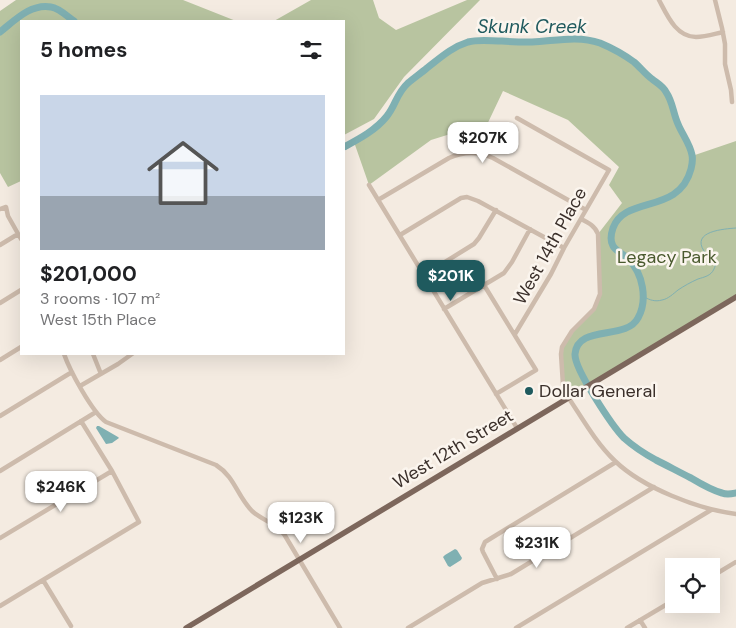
<!DOCTYPE html>
<html lang="en">
<head>
<meta charset="utf-8">
<style>
	:root { --surface:#fff; --page:#f6f6f6; --text:#202124; --muted:#757577; --line:#e0e0e0; --accent:#1f5a5e }
	body { margin:0; font-family:"DM Sans",sans-serif; background:var(--page); color:var(--text); height:100vh; display:flex; flex-direction:column; font-size:19px; white-space:nowrap }
	* { box-sizing:border-box; margin:0 }
	p { font-size:16px; color:var(--muted) }
	.icon { flex:none; width:28px; height:28px; fill:none; stroke:currentColor; stroke-width:2; stroke-linecap:round; stroke-linejoin:round }
	.map { position:relative; flex:1; overflow:hidden }
	.details { position:absolute; left:20px; top:20px; width:325px; height:335px; display:flex; flex-direction:column; background:var(--surface); border-radius:0px; box-shadow:0 5px 20px #0002 }
	.details>* { flex:none }
	.buttons { position:absolute; left:665px; top:558px; display:grid; gap:10px }
	.buttons a { display:grid; place-items:center; width:55px; height:55px; border-radius:0px; background:var(--surface); box-shadow:0 5px 20px #0002; font-size:25px }
	.price { position:absolute; translate:-50% -42px; padding:0 11px; border-radius:10px; background:#fff; color:#222; font-size:16px; line-height:32px; filter:drop-shadow(0 1px 2px #0008) }
	.price::after { content:''; position:absolute; left:50%; top:30px; width:15px; height:11px; margin-left:-8px; background:inherit; clip-path:polygon(0 0,100% 0,50% 100%) }
	.price.current { background:var(--accent); color:#fff }
	ul { padding:0; list-style:none }
	li { display:grid; align-content:center; gap:10px; height:265px; padding:0 20px }
	li+li { border-top:1px solid var(--line) }
	li span { display:grid; place-items:center; height:155px; border-radius:0px; color:#555 }
	li>.icon { margin-inline-start:auto }
	span .icon { width:90px; height:90px; fill:#fffc; stroke-width:1 }
	li b { font-size:21px }
	h2 { display:flex; justify-content:space-between; align-items:center; height:60px; padding:0 20px; font-size:21px }
	.map>svg:first-child { display:block }
</style>
</head>
<body>
<div class="map">
<svg width="736" height="628" viewBox="0 0 736 628">
	<rect width="100%" height="100%" fill="#f4ebe1"/>
	<path fill="#b8c4a0" d="M16 0H183L236 21H21V181L8 187 0 173V11Z
		M311 0H373L379 18 396 30 467 0H480L404 77 374 119 344 135V21H274Z
		M560 39H583L598 42 618 51 635 63 648 76 659 84 665 89 673 107 677 123 692 156 736 141V297L568 397 563 385V344L597 304 600 288 598 234 622 203 609 185 619 167 568 120 503 91 484 131 475 129 460 131 431 140 369 185 354 142 375 128 387 116 394 105 398 94 407 84 444 55 457 46 471 41 535 42Z"/>
	<path fill="#7fb0b2" d="M97 426H99L118 437 119 438 112 443 106 444 96 428Z
		M455 549 457 550 462 558 461 560 450 567 448 566 443 557 445 555Z"/>
	<g fill="none" stroke-linecap="round" stroke-linejoin="round">
		<path stroke="#7fb0b2" stroke-width="1" d="M644 297C650 300 655 302 662 300 668 299 673 294 678 290 684 286 691 282 698 279 704 277 711 276 714 269 715 267 716 264 715 261 713 257 706 256 704 251 691 231 724 229 736 228"/>
		<path stroke="#7fb0b2" stroke-width="7" d="M0 32C14 21 31 3 51 7 59 8 68 17 74 21
			M344 147C359 139 376 130 387 116 396 105 396 94 408 83 414 78 421 73 427 68 440 58 452 47 468 42 479 39 491 41 502 41 512 42 522 42 532 42 555 41 577 35 600 43 612 48 623 54 634 62 640 67 645 74 652 79 657 83 663 86 666 92 673 102 673 113 678 124 682 134 690 144 692 155 693 160 692 165 691 169 679 215 625 195 613 228 611 234 610 241 613 246 617 252 624 254 628 259 643 273 648 300 638 318 626 341 578 324 575 354 574 369 613 427 624 438 634 447 645 454 656 460 668 466 679 472 691 478 701 484 711 490 722 493 727 495 731 494 736 493"/>
		<path stroke="#cdbbac" stroke-width="4.5" d="M659 0C667 15 676 37 696 37 705 37 714 34 723 32
			M715 0 722 28 725 44V64L731 90 732 102
			M369 185 517 428
			M378 200 449 158C464 151 478 151 493 158L586 210
			M0 209 6 207 8 216 21 239
			M581 219C589 223 595 226 598 234L600 294 594 309 572 331 562 347 561 354 563 385 566 394C581 416 595 442 615 461 643 488 698 509 736 514
			M400 235 461 198 467 197 478 201 564 248
			M0 245 18 234
			M424 275 474 244 479 238 496 210
			M484 285 536 370 496 394
			M0 303 21 290
			M444 309 504 273 512 262 530 229
			M515 334 551 274 564 248 609 170 517 118
			M64 354C70 371 92 412 106 422L216 465C235 477 237 496 252 511 262 520 275 523 284 534L340 628
			M93 354 101 374
			M0 360 21 347
			M80 386 118 364 132 354
			M0 416 72 372
			M0 471 96 412
			M0 538 112 471
			M711 577 736 562
			M497 579 483 552 482 549 485 542 616 462
			M43 580 71 626
			M0 606 139 522 112 471 81 421
			M640 620 645 628
			M408 628 482 583 511 574 654 487
			M516 628 711 510
			M627 628 674 600"/>
		<path stroke="#7d675c" stroke-width="5.5" d="M186 628 736 297"/>
	</g>
	<circle fill="#1f5a5e" stroke="#fbf5ee" stroke-width="2" cx="529" cy="391" r="5"/>
	<g text-anchor="middle" stroke-width="5" stroke-linejoin="round" paint-order="stroke">
		<g font-size="18" fill="#3b302b" stroke="#fbf5ee">
			<text transform="translate(550 246) rotate(-61)" y="6">West 14th Place</text>
			<text transform="translate(453 449) rotate(-31)" y="6">West 12th Street</text>
		</g>
		<g font-size="18" fill="#4a5a2e" stroke="#fbf5ee">
			<text x="667" y="263">Legacy Park</text>
		</g>
		<g font-size="18" fill="#3b302b" stroke="#fbf5ee" text-anchor="start">
			<text x="539" y="397">Dollar General</text>
		</g>
		<g font-size="19" font-style="italic" fill="#1f5a5e" stroke="#fbf5ee">
			<text x="532" y="33">Skunk Creek</text>
		</g>
	</g>
</svg>
<div class="buttons">
<a><svg class="icon" aria-label="locate" viewBox="0 0 24 24"><circle cx="12" cy="12" r="6"/><path d="M12 2v4M12 18v4M2 12h4M18 12h4"/></svg></a>
</div>
<b class="price" style="left:483px;top:164px">$207K</b>
<b class="price current" style="left:451px;top:302px">$201K</b>
<b class="price" style="left:61px;top:513px">$246K</b>
<b class="price" style="left:301px;top:544px">$123K</b>
<b class="price" style="left:537px;top:569px">$231K</b>
<section class="details">
<h2>5 homes<svg class="icon" aria-label="filters" viewBox="0 0 24 24"><path d="M4 7h16M4 17h16"/><circle cx="9" cy="7" r="2"/><circle cx="15" cy="17" r="2"/></svg></h2>
<ul>
<li><span style="background:linear-gradient(#c9d6e8 65%,#9aa5b1 0)"><svg class="icon" aria-label="home" viewBox="0 0 24 24"><path d="M3 11l9-7 9 7M6 9v11h12V9"/></svg></span><div><b>$201,000</b><p>3 rooms · 107 m²</p><p>West 15th Place</p></div></li>
</ul>
</section>
</div>
</body>
</html>
